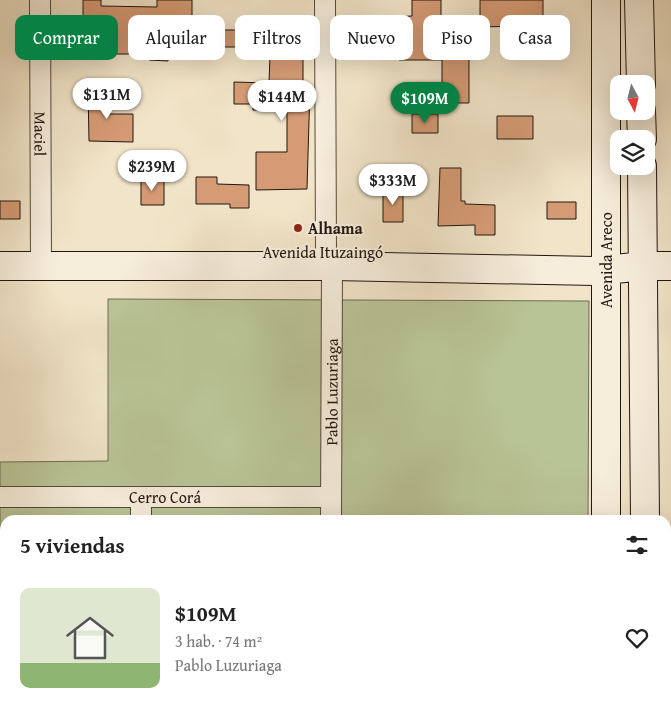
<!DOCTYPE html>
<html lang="es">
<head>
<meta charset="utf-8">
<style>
	:root { --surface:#fff; --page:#f2f2f2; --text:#222; --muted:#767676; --line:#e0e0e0; --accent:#0b8043 }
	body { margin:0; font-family:"Gentium Book Plus",serif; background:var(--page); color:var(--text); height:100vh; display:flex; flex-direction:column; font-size:19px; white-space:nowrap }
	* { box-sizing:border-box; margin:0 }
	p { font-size:16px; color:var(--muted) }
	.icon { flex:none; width:28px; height:28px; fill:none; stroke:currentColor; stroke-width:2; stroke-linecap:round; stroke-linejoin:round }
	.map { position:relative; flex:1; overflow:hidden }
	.drawer { position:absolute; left:0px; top:515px; width:671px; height:195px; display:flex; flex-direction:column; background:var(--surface); border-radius:15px 15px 0 0; box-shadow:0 5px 20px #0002 }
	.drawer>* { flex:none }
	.top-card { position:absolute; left:15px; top:15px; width:641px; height:45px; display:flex; gap:10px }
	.needle { width:32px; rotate:173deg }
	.buttons { position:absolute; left:610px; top:75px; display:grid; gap:10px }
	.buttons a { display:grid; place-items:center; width:45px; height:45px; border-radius:10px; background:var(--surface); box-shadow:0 5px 20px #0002; font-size:25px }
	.price { position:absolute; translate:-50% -42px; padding:0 11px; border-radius:18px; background:#fff; color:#222; font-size:16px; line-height:32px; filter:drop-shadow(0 1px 2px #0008) }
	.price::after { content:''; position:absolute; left:50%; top:30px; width:15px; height:11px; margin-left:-8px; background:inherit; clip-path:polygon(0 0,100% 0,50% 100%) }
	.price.on { background:var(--accent); color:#fff }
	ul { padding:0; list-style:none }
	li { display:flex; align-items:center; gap:15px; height:125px; padding:0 20px }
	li+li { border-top:1px solid var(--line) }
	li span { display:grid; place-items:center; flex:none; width:140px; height:100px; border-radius:10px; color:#555 }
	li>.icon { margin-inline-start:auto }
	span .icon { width:60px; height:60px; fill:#fffc; stroke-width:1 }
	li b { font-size:21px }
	h2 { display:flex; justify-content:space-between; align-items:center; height:60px; padding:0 20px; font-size:21px }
	.tag { padding:0 18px; border-radius:10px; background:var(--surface); box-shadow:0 5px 20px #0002; font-size:18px; line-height:45px }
	.tag.on { background:var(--accent); color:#fff }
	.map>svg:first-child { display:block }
</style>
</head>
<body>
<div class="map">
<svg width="671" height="710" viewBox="0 0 671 710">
	<rect width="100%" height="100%" fill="#f1e4c8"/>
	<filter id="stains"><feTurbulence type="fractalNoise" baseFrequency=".004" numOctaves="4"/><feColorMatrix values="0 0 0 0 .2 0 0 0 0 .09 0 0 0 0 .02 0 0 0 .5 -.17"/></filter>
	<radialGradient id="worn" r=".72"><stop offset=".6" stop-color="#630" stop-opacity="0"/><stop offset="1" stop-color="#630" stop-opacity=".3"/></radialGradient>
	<path fill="#b9c496" stroke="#6d6d54" d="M108 299 589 301 588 520H5V705H587V710H0V462L108 461Z"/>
	<path fill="#d59b75" stroke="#211611" d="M83 0H101V6L157 7V0H192V17H168V61L149 60V54H109V38H83Z
		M412 0H441V32H472V52H469V103H442V60H399V36H391V17L412 16Z
		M480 0H543V18H522V26L480 27Z
		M218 30H279L278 47H218Z
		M270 55H303V87H310L307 189 256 190V152H287V111L253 110V104H234V82L269 83Z
		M88 89H108V114H133V142L89 141Z
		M412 114H438V133H412Z
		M497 116H533V139H497Z
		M440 168H461V201H465V204L495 205V235H475V225L438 226Z
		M196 177H217V184L249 185V208H230V204H196Z
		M141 180H164V205H141Z
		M383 190H403V222H383Z
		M0 201H20V219H0Z
		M547 202H576V219H547Z"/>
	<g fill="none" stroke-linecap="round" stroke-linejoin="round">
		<g stroke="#554a3f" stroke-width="22">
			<g id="minor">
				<path id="s1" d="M40 0 41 266"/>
				<path d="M325 0 326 252"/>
				<path id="s2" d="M0 497H330"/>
				<path d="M141 497V520"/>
				<path id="s3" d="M331 520 332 266"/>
				<path d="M666 649H671"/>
				<path d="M141 705V710"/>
				<path d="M331 705V710"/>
			</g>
		</g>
		<g stroke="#211611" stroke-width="30">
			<path id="secondary" d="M639 0 641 84
				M641 111 642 139
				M642 166 645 520
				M0 266H332L595 271 644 266H671
				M606 520V0
				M605 710V705
				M645 710V705"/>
		</g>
		<use href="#minor" stroke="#f6eddb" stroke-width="20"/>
		<use href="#secondary" stroke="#f6eddb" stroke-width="28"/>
	</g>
	<circle fill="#8f2418" stroke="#f6eddb" stroke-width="2" cx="298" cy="228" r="5"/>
	<g text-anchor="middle" stroke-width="4.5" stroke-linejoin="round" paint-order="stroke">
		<g font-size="16" fill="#211611" stroke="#f6eddb">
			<text dy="6" stroke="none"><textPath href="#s1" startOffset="134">Maciel</textPath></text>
			<text x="323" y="258">Avenida Ituzaingó</text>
			<text transform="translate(606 260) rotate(-90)" y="6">Avenida Areco</text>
			<text dy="6" stroke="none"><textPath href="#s3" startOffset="128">Pablo Luzuriaga</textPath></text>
			<text dy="6" stroke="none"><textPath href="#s2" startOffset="165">Cerro Corá</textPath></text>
		</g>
		<g font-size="16" font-weight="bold" fill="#211611" stroke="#f6eddb" text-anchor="start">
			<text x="308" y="234">Alhama</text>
		</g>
	</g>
	<rect width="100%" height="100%" filter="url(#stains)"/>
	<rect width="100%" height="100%" fill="url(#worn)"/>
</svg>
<div class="buttons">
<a><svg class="needle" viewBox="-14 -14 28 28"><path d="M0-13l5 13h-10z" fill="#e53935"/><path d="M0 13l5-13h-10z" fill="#767676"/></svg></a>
<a><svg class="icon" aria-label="layers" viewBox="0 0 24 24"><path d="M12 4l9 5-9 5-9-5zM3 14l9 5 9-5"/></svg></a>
</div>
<b class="price" style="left:107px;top:120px">$131M</b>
<b class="price" style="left:282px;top:122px">$144M</b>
<b class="price on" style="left:425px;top:124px">$109M</b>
<b class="price" style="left:152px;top:192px">$239M</b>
<b class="price" style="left:393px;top:206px">$333M</b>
<div class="top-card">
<a class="tag on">Comprar</a>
<a class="tag">Alquilar</a>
<a class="tag">Filtros</a>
<a class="tag">Nuevo</a>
<a class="tag">Piso</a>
<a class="tag">Casa</a>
</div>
<section class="drawer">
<h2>5 viviendas<svg class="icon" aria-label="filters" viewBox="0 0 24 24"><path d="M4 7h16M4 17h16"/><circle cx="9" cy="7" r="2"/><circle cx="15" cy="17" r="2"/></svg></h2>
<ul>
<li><span style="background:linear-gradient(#dfe7d0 75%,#8fb573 0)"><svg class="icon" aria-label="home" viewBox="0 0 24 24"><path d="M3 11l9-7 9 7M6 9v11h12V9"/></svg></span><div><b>$109M</b><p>3 hab. · 74 m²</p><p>Pablo Luzuriaga</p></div><svg class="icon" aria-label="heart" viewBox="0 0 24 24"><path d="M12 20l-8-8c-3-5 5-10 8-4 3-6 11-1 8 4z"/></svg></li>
</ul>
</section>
</div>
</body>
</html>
